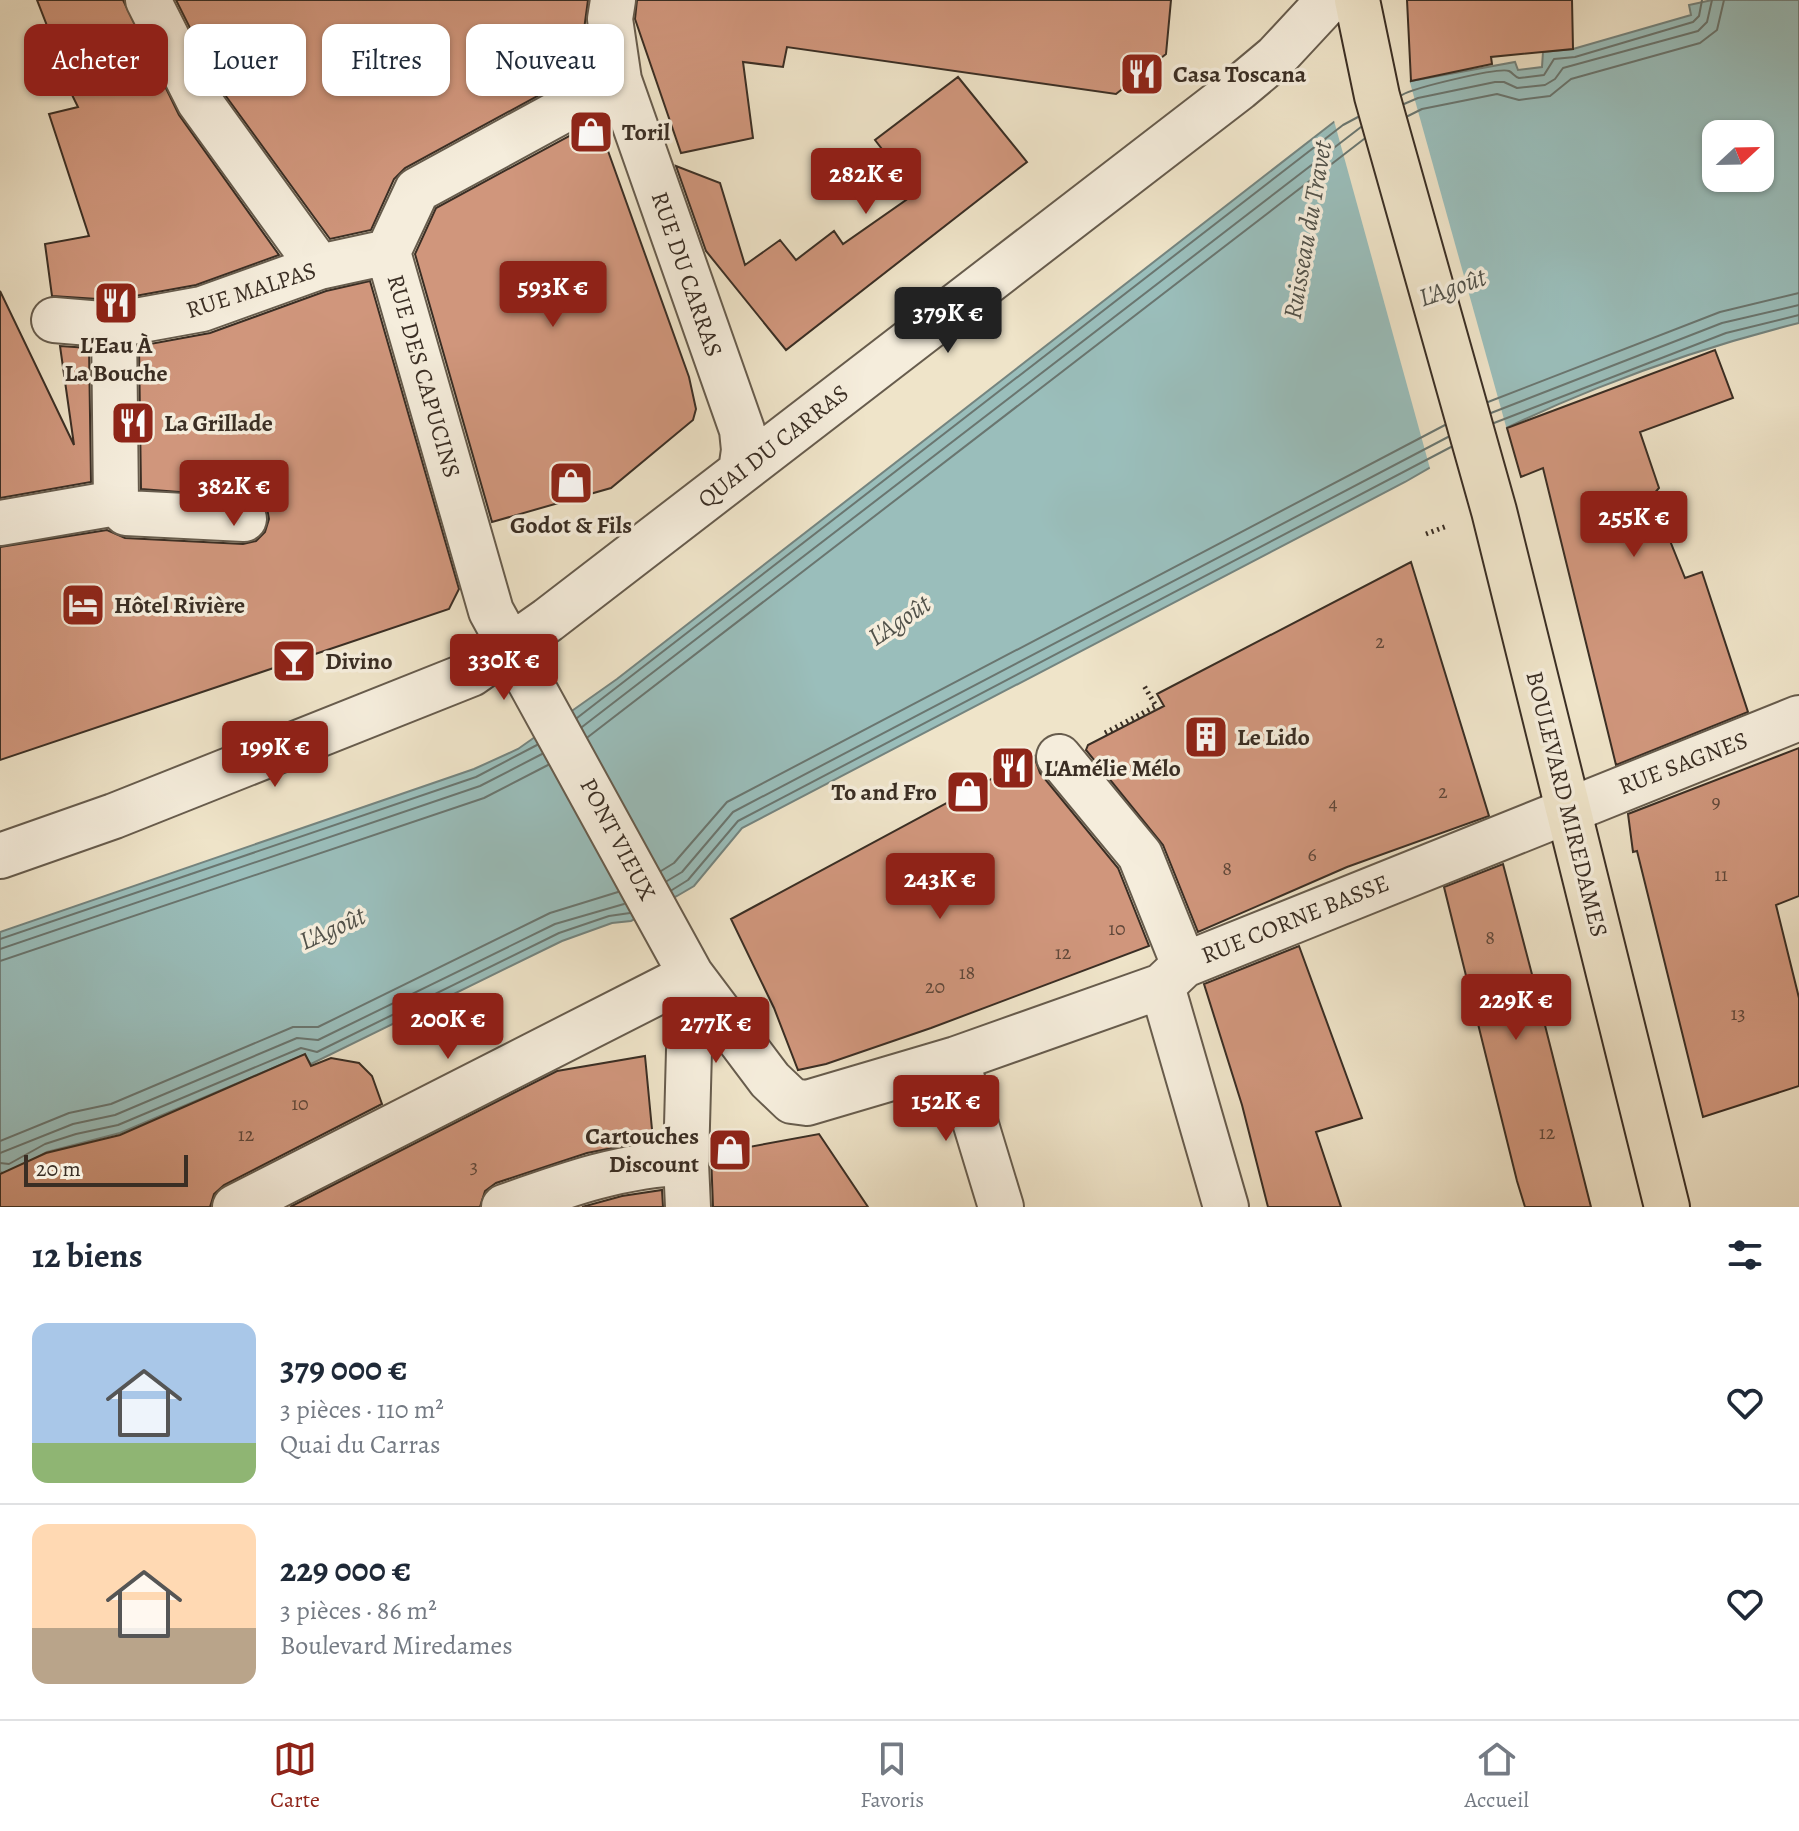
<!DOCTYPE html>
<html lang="fr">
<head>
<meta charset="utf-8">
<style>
	:root { --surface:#fff; --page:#f2f2f3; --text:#1f2937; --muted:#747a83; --line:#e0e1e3; --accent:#8f2418 }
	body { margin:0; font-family:Alegreya,serif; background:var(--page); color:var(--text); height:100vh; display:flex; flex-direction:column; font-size:30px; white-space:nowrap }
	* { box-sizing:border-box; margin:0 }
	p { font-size:26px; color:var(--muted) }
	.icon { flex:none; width:44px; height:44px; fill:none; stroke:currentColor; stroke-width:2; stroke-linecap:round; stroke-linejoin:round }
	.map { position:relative; height:1207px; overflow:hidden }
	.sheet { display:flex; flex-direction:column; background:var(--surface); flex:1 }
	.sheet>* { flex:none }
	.hud { position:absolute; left:24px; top:24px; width:800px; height:72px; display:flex; gap:16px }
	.needle { width:52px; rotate:68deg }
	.fabs { position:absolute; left:1702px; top:120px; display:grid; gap:16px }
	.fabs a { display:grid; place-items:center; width:72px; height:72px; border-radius:16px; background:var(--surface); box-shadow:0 2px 6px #0004; font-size:40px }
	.scale { position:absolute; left:24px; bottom:20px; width:164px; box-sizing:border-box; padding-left:8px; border:4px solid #3a2e24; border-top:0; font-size:22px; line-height:28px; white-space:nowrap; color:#3a2e24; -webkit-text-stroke:6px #f5eddc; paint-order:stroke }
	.price { position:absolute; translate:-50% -68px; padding:0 18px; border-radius:8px; background:var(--accent); color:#fff; font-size:26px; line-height:52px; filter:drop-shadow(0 2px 4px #0008) }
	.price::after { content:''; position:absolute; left:50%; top:48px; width:24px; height:18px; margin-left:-12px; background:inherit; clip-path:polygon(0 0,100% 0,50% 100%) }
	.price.selected { background:#222; color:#fff }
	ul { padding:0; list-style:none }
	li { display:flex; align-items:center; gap:24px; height:200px; padding:0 32px }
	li+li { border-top:2px solid var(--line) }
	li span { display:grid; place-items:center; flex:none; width:224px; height:160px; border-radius:16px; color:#555 }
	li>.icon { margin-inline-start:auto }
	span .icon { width:96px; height:96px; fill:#fffc; stroke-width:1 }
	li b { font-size:34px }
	h2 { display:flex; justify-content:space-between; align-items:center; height:96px; padding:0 32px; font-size:34px }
	.chip { padding:0 28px; border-radius:16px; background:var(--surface); box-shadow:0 2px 6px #0004; font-size:28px; line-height:72px }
	.chip.selected { background:var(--accent); color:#fff }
	.dock { display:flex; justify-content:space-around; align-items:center; height:112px; border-top:2px solid var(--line); background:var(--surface); font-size:22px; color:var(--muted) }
	.dock a { display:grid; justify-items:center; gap:4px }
	.dock .selected { color:var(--accent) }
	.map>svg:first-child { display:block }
</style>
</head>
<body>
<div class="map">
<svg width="1799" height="1207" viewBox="0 0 1799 1207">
	<rect width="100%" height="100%" fill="#efe4c9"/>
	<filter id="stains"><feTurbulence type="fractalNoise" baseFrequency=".0025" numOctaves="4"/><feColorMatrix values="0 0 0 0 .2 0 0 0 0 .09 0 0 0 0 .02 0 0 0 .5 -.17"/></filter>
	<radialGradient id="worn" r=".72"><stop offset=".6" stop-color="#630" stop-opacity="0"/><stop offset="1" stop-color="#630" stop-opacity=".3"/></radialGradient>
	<path fill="#9abebb" stroke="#74847f" stroke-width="2" fill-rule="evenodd" d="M1712 0H1799V323C1666 356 1522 412 1405 482L742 828 694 886 677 896 631 921 612 923 562 941 311 1064 304 1055 120 1133 47 1152 6 1174 0 1172V932L474 769 518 749 617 679 1339 118 1411 81 1515 62 1518 70 1542 67 1543 52 1573 49 1691 15 1689 5ZM1716 134H1760V178H1716Z"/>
	<path fill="#efe4c9" d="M1409 79 1507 430 1431 472 1333 117Z"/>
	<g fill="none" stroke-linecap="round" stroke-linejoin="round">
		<path stroke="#6a7670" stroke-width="2" d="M1402 95C1413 88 1499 67 1509 71 1513 73 1515 77 1519 78L1544 75 1554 59 1575 57 1693 22 1699 16 1702 0
			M1404 104 1418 98 1495 82H1504L1517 88 1545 85 1555 79 1563 68 1698 31 1707 22 1712 0
			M1408 116 1422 109 1497 94 1519 100 1550 96 1571 79 1700 43 1717 30 1724 0
			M1488 402 1720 312 1799 293
			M1491 413 1722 323 1799 305
			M1494 423 1726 333 1799 315
			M577 718 1343 125 1358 117
			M582 727 1361 127
			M588 737 1364 139
			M661 871 674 863 727 802 1445 425
			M667 881 682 872 733 812 1448 437
			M672 890 688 880 738 821 1451 447
			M0 939 476 777 537 745
			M0 949 480 786 542 754
			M0 961 484 798 548 765
			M0 1141 69 1113 111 1104 293 1027H318L550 913 618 892
			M0 1153 73 1124 115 1115 297 1038 318 1040 555 924 624 904
			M0 1163 9 1164 45 1144 76 1134 118 1125 301 1048 317 1052 559 933 609 916 630 913"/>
	</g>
	<path fill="#d0967c" stroke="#3a2e24" stroke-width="2" d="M37 0H123L179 115 279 255 196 285 113 300 52 296 45 244 89 236 49 114 78 107 53 56 58 54Z
		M176 0H588L578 74 405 168 394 179 371 230 330 239 220 88Z
		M637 0H1171L1166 54 1116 94 787 47 783 67 743 62 753 138 681 153 635 19Z
		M1407 0H1572L1573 49 1491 57 1492 64 1411 81Z
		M958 77 1027 162 786 350 706 251 676 166 720 183 745 265 780 240 796 260 834 231 843 244 916 193 875 140Z
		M582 129 603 137 689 377 696 409 693 420 611 488 492 522 415 254 436 208Z
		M370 281 459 589 449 609 0 760V547L107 530 125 538 243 544 256 541 265 532 269 519 267 508 257 498 141 489 139 346 210 333 326 291Z
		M0 291 74 445 60 346 89 348 91 482 0 498Z
		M1715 350 1733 398 1640 432 1659 488 1652 496 1685 578 1702 572 1748 712 1616 765 1543 468 1521 477 1507 428Z
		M1411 562 1489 816 1347 867 1198 932 1163 845 1086 750 1088 745 1164 706 1157 694Z
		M1799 748V896L1776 905 1799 998V1086L1703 1117 1637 851 1633 852 1628 814Z
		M1034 756 1040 773 1118 868 1149 946 931 1028 826 1064 798 1070 774 1008 731 919Z
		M1503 864 1534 982 1591 1207H1525L1517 1181 1444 887Z
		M1299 946 1362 1118 1316 1132 1341 1207H1268L1242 1105 1204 984Z
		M305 1054 311 1066 331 1058 359 1063 372 1076 382 1104 224 1185 214 1194 210 1207H0V1174L46 1153 120 1135Z
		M645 1056 653 1140 587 1153 496 1183 485 1191 480 1207H290L557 1071Z
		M819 1134 868 1207H713L711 1154Z
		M662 1190 663 1207H582L622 1196Z"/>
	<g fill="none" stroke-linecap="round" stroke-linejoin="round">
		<g stroke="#675c4d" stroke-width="48">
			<path id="minor" d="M148 0 199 101 319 267
				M613 0 610 19 619 80 742 430 744 450 741 471
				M619 80 417 190 388 252 491 611 691 975 770 1080 792 1101 807 1103 956 1059 1162 986 1184 965 1799 718
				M54 320 114 325
				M116 503 126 513 244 519
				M0 523 116 503 114 325 202 309 319 267 388 252
				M1059 757 1140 855 1184 965
				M0 856 114 816 471 674 548 620 1239 88 1276 57 1329 0
				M1162 986 1226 1207
				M956 1059 1001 1207
				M235 1207 691 975 686 1163 688 1207
				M504 1207C563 1186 623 1164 686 1163"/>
		</g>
		<g stroke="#3a2e24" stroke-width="48">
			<path id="major" d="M1357 0 1377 96 1494 511 1667 1207"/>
		</g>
		<path stroke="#3a2e24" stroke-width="5" stroke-dasharray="2 4" stroke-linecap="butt" d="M1426 534 1447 526
			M1105 733 1156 706 1143 684"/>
		<use href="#minor" stroke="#f5eddc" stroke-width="44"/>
		<use href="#major" stroke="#efe4c9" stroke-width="44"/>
	</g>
	<defs>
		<g id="restaurant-square" transform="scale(2.3)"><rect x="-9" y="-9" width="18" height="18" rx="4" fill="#8f2418" stroke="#f5eddc"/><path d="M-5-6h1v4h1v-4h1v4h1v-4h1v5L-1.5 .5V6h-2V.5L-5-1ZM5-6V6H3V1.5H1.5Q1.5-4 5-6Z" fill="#fff"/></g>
		<g id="shop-square" transform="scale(2.3)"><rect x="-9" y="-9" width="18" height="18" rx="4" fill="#8f2418" stroke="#f5eddc"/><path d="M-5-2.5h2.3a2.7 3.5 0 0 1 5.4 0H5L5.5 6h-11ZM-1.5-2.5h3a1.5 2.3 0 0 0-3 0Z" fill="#fff"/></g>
		<g id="hotel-square" transform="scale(2.3)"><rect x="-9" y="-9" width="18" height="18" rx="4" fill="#8f2418" stroke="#f5eddc"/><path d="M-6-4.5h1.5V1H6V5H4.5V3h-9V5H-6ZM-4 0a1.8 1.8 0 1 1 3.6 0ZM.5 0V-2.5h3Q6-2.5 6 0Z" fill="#fff"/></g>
		<g id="bar-square" transform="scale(2.3)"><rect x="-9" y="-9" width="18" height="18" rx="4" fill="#8f2418" stroke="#f5eddc"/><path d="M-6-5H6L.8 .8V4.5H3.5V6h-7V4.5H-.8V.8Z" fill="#fff"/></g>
		<g id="building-square" transform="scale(2.3)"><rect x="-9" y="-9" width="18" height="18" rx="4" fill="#8f2418" stroke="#f5eddc"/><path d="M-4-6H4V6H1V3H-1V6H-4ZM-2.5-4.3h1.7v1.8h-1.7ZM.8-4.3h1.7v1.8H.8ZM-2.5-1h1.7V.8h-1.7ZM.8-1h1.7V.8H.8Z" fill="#fff"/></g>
	</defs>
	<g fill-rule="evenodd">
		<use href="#restaurant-square" x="1142" y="74"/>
		<use href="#shop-square" x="591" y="132"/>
		<use href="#restaurant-square" x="116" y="303"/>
		<use href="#restaurant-square" x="133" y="423"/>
		<use href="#shop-square" x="571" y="483"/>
		<use href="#hotel-square" x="83" y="605"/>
		<use href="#bar-square" x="294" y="661"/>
		<use href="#building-square" x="1206" y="737"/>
		<use href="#restaurant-square" x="1013" y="768"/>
		<use href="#shop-square" x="968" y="792"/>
		<use href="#shop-square" x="730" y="1150"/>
	</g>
	<g text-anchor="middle" stroke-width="7" stroke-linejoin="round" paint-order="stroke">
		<g font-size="20" fill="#60483a">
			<text x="1380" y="648">2</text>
			<text x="1443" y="798">2</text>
			<text x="1716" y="808">9</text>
			<text x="1333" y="810">4</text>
			<text x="1312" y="861">6</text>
			<text x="1227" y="875">8</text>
			<text x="1721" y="881">11</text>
			<text x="1117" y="935">10</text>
			<text x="1490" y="944">8</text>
			<text x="1063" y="959">12</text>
			<text x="967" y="979">18</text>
			<text x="935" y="993">20</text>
			<text x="1738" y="1020">13</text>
			<text x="300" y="1110">10</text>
			<text x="1547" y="1139">12</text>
			<text x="246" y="1141">12</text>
			<text x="474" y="1173">3</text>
		</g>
		<g font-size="24" font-weight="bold" fill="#3a2e24" stroke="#f5eddc" text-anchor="start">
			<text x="1173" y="82">Casa Toscana</text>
			<text x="622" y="140">Toril</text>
			<text x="116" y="353" text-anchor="middle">L'Eau À<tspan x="116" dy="28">La Bouche</tspan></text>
			<text x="164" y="431">La Grillade</text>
			<text x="571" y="533" text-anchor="middle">Godot &amp; Fils</text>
			<text x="114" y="613">Hôtel Rivière</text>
			<text x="325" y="669">Divino</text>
			<text x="1237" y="745">Le Lido</text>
			<text x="1044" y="776">L'Amélie Mélo</text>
			<text x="937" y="800" text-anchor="end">To and Fro</text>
			<text x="699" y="1144" text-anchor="end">Cartouches<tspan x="699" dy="28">Discount</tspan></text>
		</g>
		<g font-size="24" fill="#3a2e24" stroke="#f5eddc">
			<text transform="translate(687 274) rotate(71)" y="8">RUE DU CARRAS</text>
			<text transform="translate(251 290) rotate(-18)" y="8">RUE MALPAS</text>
			<text transform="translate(424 376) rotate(74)" y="8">RUE DES CAPUCINS</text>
			<text transform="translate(773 446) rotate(-38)" y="8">QUAI DU CARRAS</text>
			<text transform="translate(1683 763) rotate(-21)" y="8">RUE SAGNES</text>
			<text transform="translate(1567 804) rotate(76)" y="8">BOULEVARD MIREDAMES</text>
			<text transform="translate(618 839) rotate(62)" y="8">PONT VIEUX</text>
			<text transform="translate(1295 919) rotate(-22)" y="8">RUE CORNE BASSE</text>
		</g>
		<g font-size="26" font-style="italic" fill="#52524a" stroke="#f5eddc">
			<text transform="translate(1307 230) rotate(-80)" y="9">Ruisseau du Travet</text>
			<text transform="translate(1452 287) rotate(-19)" y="9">L'Agoût</text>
			<text transform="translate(899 620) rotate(-34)" y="9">L'Agoût</text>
			<text transform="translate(332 928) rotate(-24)" y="9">L'Agoût</text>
		</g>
	</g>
	<rect width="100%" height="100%" filter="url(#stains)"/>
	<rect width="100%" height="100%" fill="url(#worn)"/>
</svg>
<div class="fabs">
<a><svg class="needle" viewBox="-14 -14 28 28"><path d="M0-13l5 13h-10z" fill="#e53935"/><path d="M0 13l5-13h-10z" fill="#747a83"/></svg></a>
</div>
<div class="scale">20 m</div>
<b class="price" style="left:866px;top:216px">282K €</b>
<b class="price" style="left:553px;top:329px">593K €</b>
<b class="price selected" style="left:948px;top:355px">379K €</b>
<b class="price" style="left:234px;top:528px">382K €</b>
<b class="price" style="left:1634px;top:559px">255K €</b>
<b class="price" style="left:504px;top:702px">330K €</b>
<b class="price" style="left:275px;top:789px">199K €</b>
<b class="price" style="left:940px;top:921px">243K €</b>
<b class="price" style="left:1516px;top:1042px">229K €</b>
<b class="price" style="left:448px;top:1061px">200K €</b>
<b class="price" style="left:716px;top:1065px">277K €</b>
<b class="price" style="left:946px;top:1143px">152K €</b>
<div class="hud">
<a class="chip selected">Acheter</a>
<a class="chip">Louer</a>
<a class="chip">Filtres</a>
<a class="chip">Nouveau</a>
</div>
</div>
<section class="sheet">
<h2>12 biens<svg class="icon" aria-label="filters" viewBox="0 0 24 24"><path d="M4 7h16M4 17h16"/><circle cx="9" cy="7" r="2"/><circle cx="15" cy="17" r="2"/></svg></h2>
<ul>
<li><span style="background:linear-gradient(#a9c7e8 75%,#8fb573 0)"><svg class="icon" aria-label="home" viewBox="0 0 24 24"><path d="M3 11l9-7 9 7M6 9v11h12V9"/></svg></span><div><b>379 000 €</b><p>3 pièces · 110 m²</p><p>Quai du Carras</p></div><svg class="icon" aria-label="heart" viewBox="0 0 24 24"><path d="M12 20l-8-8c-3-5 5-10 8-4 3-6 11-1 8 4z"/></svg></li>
<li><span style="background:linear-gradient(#ffd9b3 65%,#b9a48a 0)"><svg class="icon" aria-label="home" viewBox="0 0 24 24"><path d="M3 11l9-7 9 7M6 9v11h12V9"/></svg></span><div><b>229 000 €</b><p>3 pièces · 86 m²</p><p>Boulevard Miredames</p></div><svg class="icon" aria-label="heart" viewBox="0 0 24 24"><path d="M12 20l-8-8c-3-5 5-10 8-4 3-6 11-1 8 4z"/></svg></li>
</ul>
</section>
<nav class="dock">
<a class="selected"><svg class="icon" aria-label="map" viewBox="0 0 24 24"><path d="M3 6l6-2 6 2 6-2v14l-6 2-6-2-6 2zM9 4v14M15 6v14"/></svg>Carte</a>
<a><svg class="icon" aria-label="saved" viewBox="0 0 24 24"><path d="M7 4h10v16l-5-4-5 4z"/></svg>Favoris</a>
<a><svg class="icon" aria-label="home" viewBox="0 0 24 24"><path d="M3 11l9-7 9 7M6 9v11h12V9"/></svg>Accueil</a>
</nav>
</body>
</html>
